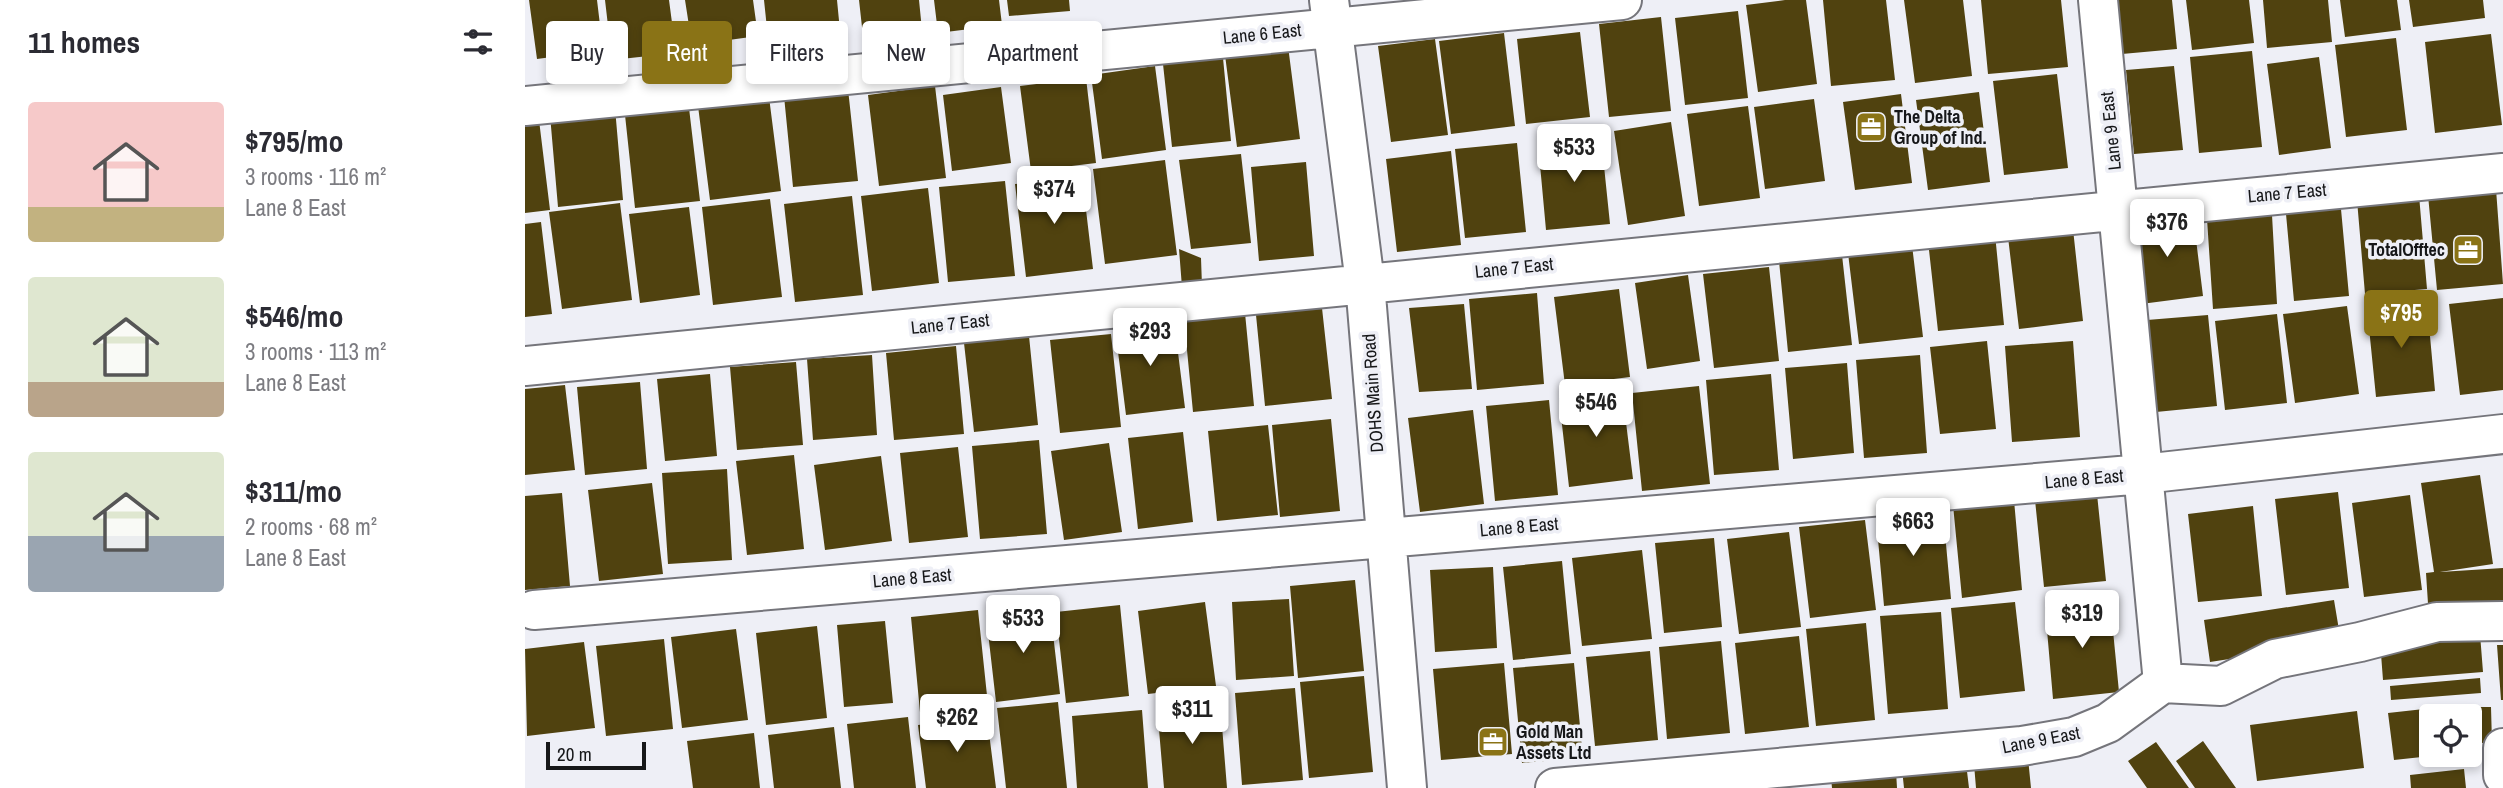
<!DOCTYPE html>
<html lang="en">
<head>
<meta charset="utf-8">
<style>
	:root { --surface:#fff; --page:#f7f7f7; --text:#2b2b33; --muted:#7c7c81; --accent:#8a7316 }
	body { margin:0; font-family:"Archivo Narrow",sans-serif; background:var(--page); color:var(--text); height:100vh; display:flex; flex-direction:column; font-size:26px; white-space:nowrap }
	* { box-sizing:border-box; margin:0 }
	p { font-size:23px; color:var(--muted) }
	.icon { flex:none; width:38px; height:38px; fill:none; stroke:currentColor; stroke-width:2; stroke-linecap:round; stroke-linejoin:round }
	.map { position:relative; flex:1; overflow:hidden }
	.side { display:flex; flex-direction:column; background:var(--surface); width:525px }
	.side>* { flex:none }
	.top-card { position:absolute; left:21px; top:21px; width:665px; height:63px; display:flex; gap:14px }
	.tools { position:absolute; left:1894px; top:704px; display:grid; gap:14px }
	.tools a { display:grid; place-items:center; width:63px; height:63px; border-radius:7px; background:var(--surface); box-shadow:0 4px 10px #0003; font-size:35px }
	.scale { position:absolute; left:21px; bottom:18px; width:100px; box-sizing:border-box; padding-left:7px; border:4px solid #161719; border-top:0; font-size:19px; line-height:24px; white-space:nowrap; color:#161719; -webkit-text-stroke:5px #eeeff6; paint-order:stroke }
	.price { position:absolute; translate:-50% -60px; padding:0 16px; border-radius:7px; background:#fff; color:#222; font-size:23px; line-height:46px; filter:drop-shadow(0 2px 4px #0008) }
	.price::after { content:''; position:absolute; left:50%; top:42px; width:21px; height:16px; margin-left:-10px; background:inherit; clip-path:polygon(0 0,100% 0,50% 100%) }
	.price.current { background:var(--accent); color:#fff }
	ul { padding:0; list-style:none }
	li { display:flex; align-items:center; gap:21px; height:175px; padding:0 28px }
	li span { display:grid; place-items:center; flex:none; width:196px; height:140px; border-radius:7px; color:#555 }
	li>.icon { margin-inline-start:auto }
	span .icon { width:84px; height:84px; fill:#fffc; stroke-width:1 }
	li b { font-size:30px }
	h2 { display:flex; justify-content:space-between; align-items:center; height:84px; padding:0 28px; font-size:30px }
	.tag { padding:0 24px; border-radius:7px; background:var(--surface); box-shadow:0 4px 10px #0003; font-size:24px; line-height:63px }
	.tag.current { background:var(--accent); color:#fff }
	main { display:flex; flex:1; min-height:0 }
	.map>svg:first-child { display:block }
</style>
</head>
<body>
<main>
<section class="side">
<h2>11 homes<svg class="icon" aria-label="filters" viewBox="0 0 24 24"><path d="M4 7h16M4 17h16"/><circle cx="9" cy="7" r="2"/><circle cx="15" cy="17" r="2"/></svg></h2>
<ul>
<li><span style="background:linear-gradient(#f6c9c9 75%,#c2b280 0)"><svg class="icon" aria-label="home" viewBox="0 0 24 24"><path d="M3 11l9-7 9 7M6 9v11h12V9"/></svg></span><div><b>$795/mo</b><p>3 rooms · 116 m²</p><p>Lane 8 East</p></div></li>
<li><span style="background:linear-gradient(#dfe7d0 75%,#b9a48a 0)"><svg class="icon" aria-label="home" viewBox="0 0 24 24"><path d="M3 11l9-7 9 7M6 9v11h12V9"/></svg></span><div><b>$546/mo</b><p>3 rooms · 113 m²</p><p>Lane 8 East</p></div></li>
<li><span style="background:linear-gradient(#dfe7d0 60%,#9aa5b1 0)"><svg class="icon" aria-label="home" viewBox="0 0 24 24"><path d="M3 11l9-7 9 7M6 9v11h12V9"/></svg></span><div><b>$311/mo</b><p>2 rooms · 68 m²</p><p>Lane 8 East</p></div></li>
</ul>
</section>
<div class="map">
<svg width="1978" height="788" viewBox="0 0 1978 788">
	<rect width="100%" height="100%" fill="#eeeff6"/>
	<path fill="#50420f" d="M4 0H72L78 50 12 59Z
		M80 0H144L151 53 87 60Z
		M160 0H228L233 36 167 45Z
		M239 0H312L315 31 243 38Z
		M334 0H394L397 30 338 36Z
		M409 0H474L477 25 413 33Z
		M482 0H544L545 11 484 16Z
		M1260 0H1281L1292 84 1233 92 1221 5Z
		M1298 0H1361L1370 80 1306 86Z
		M1379 0H1438L1447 76 1390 83Z
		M1456 0H1536L1543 67 1463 74Z
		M1592 0H1647L1652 49 1597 54Z
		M1661 0H1724L1729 43 1667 50Z
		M1738 0H1803L1807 42 1742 48Z
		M1815 0H1872L1876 30 1820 37Z
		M1884 0H1958L1960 18 1888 27Z
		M1213 11 1223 98 1160 105 1150 18Z
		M1136 17 1146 111 1084 117 1074 24Z
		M1055 32 1065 117 1001 124 992 39Z
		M979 33 990 126 926 134 914 41Z
		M1966 34 1977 125 1910 133 1900 42Z
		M1871 38 1882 130 1821 137 1810 45Z
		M910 39 923 135 866 142 853 46Z
		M763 46 775 139 712 147 700 55Z
		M1727 51 1737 147 1674 153 1665 57Z
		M1794 57 1806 148 1754 155 1742 64Z
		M698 58 706 141 647 147 638 64Z
		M630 66 641 150 577 159 566 75Z
		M1649 66 1658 150 1609 154 1601 70Z
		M1532 74 1543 168 1479 175 1468 81Z
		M561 78 571 163 506 171 495 86Z
		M410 86 421 178 354 186 343 95Z
		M476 87 486 163 427 171 418 95Z
		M323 89 333 181 268 187 259 96Z
		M1454 92 1465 182 1403 190 1391 100Z
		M1376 94 1387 183 1330 190 1318 102Z
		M244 97 256 191 185 200 173 106Z
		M1289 99 1300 181 1240 189 1229 107Z
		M1223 106 1235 198 1174 206 1162 114Z
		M90 108 98 200 33 207 25 115Z
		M164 108 175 201 110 208 100 115Z
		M14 120 25 210 0 213V122Z
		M1146 122 1160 216 1103 225 1089 131Z
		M1076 137 1085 224 1021 230 1013 143Z
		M992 143 1001 232 940 238 930 149Z
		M926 151 936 245 872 252 861 159Z
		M716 154 726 243 666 249 654 160Z
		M640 160 652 255 580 264 568 169Z
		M781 162 789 256 734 261 726 167Z
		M557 176 568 269 501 277 490 184Z
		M480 181 490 276 423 282 414 187Z
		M403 188 414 283 347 291 336 196Z
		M1971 189 1978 284 1912 290 1903 195Z
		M1894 195 1902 289 1840 294 1832 200Z
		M327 196 338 295 270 302 259 204Z
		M245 199 257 297 188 305 177 207Z
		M95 203 107 300 37 309 24 212Z
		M164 207 175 295 115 303 104 214Z
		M1816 209 1824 296 1769 301 1761 214Z
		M1668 215 1678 296 1616 304 1605 223Z
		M1747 215 1752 304 1688 309 1682 219Z
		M16 222 27 314 0 317V224Z
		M1548 229 1558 321 1494 329 1483 237Z
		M1470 234 1479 325 1413 331 1403 241Z
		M1387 245 1398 337 1334 344 1323 253Z
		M654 249 676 258 677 286 657 287Z
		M1317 255 1327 345 1263 352 1254 261Z
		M1244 267 1254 361 1189 368 1178 274Z
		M1163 275 1175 361 1122 369 1110 283Z
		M1094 289 1105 377 1040 385 1029 297Z
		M1012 293 1019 384 952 390 944 299Z
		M1978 298V390L1935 395 1924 304Z
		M1902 303 1910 391 1851 397 1842 308Z
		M939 304 947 389 894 392 884 308Z
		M1822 306 1834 394 1770 403 1758 314Z
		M797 308 807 399 740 406 731 315Z
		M720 313 729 406 668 412 659 319Z
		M1752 314 1762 403 1700 410 1690 321Z
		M1683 315 1692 406 1631 412 1622 320Z
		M649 321 660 408 601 415 590 328Z
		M586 334 596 427 535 433 525 340Z
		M504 336 513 425 449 432 439 343Z
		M1462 341 1471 429 1415 434 1405 347Z
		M1548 341 1555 437 1487 442 1480 346Z
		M431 346 439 434 369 440 361 353Z
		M347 355 352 435 288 440 282 359Z
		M1395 355 1402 453 1339 458 1331 360Z
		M271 362 278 445 212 450 205 367Z
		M1322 363 1329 453 1268 459 1260 368Z
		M185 374 192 456 140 461 132 379Z
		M1246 374 1254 470 1189 475 1181 380Z
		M115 382 122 469 60 475 52 387Z
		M40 385 50 470 0 475V389Z
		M1174 386 1185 484 1117 491 1107 393Z
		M1097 390 1108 479 1044 487 1034 398Z
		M1024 400 1033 495 970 501 961 406Z
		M948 410 959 504 895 512 883 418Z
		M806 419 815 511 755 517 747 425Z
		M743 425 753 515 692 521 683 431Z
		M658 432 668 522 613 529 603 438Z
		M514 440 522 534 455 539 447 446Z
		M584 443 597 532 539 540 526 451Z
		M433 447 443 537 384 543 375 453Z
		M269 455 279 549 222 555 211 461Z
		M356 456 367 541 300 550 289 465Z
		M202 469 207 560 143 564 137 473Z
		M1955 475 1968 564 1915 572 1978 568V614L1904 619 1901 573 1909 572 1896 483Z
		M127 483 138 574 74 581 63 490Z
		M1813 492 1824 588 1761 595 1750 499Z
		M37 493 45 586 0 590V496Z
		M1572 494 1581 581 1519 587 1510 500Z
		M1885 495 1897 590 1839 597 1827 503Z
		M1489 500 1497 590 1437 598 1428 505Z
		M1728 506 1737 596 1673 602 1663 514Z
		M1418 511 1426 599 1359 606 1351 517Z
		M1340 520 1351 610 1285 618 1274 527Z
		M1264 532 1276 627 1214 634 1202 539Z
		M1189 538 1197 627 1139 633 1130 543Z
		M1117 550 1127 639 1057 646 1047 558Z
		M1037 561 1046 654 988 660 978 567Z
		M968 567 972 648 910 652 905 570Z
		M830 580 839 671 773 678 765 586Z
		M764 599 769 676 711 680 707 602Z
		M1585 600 1594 692 1528 699 1520 607Z
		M1809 600 1816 642 1685 662 1679 620Z
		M680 602 691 686 623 694 613 611Z
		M1490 602 1500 691 1435 698 1426 608Z
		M595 605 604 696 541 703 531 612Z
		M525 608 535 694 471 702 461 615Z
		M453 610 463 705 395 712 386 617Z
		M1416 612 1423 709 1363 714 1355 616Z
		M360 621 368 703 319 707 312 625Z
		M1341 623 1350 720 1291 726 1281 629Z
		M292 626 302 718 241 725 231 633Z
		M211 629 223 720 157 728 146 637Z
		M1955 634 1958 672 1858 680 1855 641Z
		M1274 636 1284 727 1220 734 1210 643Z
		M139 639 148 729 81 736 71 646Z
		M1196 641 1205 733 1142 739 1134 647Z
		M59 642 70 728 2 736 0 649Z
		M1972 645H1978V700H1976Z
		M1125 651 1133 740 1070 746 1061 657Z
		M979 663 987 754 916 760 908 669Z
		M1049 663 1058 758 997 763 988 668Z
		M839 676 848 772 784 778 775 682Z
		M1955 678 1956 693 1866 700 1865 686Z
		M770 688 778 780 717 785 710 693Z
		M695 701 702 788H639L632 706Z
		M533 702 542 788H481L472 708Z
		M1917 707 1918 716H1906V756L1869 760 1863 713Z
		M1930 707H1966L1967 743H1944V716H1930Z
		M617 710 623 788H552L547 716Z
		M1832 711 1839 768 1732 781 1725 725Z
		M383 717 391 788H329L322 724Z
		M462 717 471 788H401L393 725Z
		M309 727 316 788H249L243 735Z
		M229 733 235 788H168L162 741Z
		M1678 741 1711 788H1670L1651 761Z
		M1631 742 1664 788H1622L1603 761Z
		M1503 758 1506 788H1451L1449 764Z
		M1441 763 1444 788H1379L1377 769Z
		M1939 769 1941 788H1886L1885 775Z
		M1371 771 1372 788H1307L1306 778Z"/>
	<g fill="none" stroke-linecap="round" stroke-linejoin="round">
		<g stroke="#75757b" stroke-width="42">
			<path id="minor" d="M804 0 840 283 882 788
				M1573 0 1638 683
				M0 106 1097 0
				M0 366 1978 173
				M9 610 1618 474 1978 434
				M1638 683 1696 686 1750 659 1835 642 1912 622 1978 621
				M1978 748V775
				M1030 788 1497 746 1549 737 1583 723 1638 683"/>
		</g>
		<use href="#minor" stroke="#fff" stroke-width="38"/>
	</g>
	<defs>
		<g id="office-square" transform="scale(1.575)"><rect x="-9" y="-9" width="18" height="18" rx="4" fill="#8a7316" stroke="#eeeff6"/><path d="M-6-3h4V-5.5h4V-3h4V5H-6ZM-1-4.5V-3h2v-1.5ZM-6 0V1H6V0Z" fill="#fff"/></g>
	</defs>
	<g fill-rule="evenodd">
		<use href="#office-square" x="1346" y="127"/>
		<use href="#office-square" x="1943" y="250"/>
		<use href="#office-square" x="968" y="742"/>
	</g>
	<g text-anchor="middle" stroke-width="7" stroke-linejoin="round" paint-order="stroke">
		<g font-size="18" fill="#161719" stroke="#eeeff6">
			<text transform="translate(737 34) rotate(-6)" y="6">Lane 6 East</text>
			<text transform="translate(1586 131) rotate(-96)" y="6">Lane 9 East</text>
			<text transform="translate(1762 193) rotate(-5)" y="6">Lane 7 East</text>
			<text transform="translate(989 268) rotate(-6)" y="6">Lane 7 East</text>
			<text transform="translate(425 324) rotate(-6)" y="6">Lane 7 East</text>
			<text transform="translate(848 393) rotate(-94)" y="6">DOHS Main Road</text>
			<text transform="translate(1559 479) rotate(-5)" y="6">Lane 8 East</text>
			<text transform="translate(994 527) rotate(-5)" y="6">Lane 8 East</text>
			<text transform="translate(387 578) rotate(-5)" y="6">Lane 8 East</text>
			<text transform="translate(1516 740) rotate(-11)" y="6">Lane 9 East</text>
		</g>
		<g font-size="18" font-weight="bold" fill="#161719" stroke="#eeeff6" text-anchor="start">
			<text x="1369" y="123">The Delta<tspan x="1369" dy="21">Group of Ind.</tspan></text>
			<text x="1920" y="256" text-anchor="end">TotalOfftec</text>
			<text x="991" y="738">Gold Man<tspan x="991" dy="21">Assets Ltd</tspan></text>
		</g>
	</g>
</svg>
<div class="tools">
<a><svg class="icon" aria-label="locate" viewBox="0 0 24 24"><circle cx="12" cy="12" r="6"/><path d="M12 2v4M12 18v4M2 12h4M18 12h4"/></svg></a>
</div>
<div class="scale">20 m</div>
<b class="price" style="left:1049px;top:184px">$533</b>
<b class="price" style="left:529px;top:226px">$374</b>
<b class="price" style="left:1642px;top:259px">$376</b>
<b class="price current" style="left:1876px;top:350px">$795</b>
<b class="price" style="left:625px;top:368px">$293</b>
<b class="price" style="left:1071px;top:439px">$546</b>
<b class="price" style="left:1388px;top:558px">$663</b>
<b class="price" style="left:1557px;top:650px">$319</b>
<b class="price" style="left:498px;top:655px">$533</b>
<b class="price" style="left:667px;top:746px">$311</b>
<b class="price" style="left:432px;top:754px">$262</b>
<div class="top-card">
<a class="tag">Buy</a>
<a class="tag current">Rent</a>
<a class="tag">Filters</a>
<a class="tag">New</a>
<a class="tag">Apartment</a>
</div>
</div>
</main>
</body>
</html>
